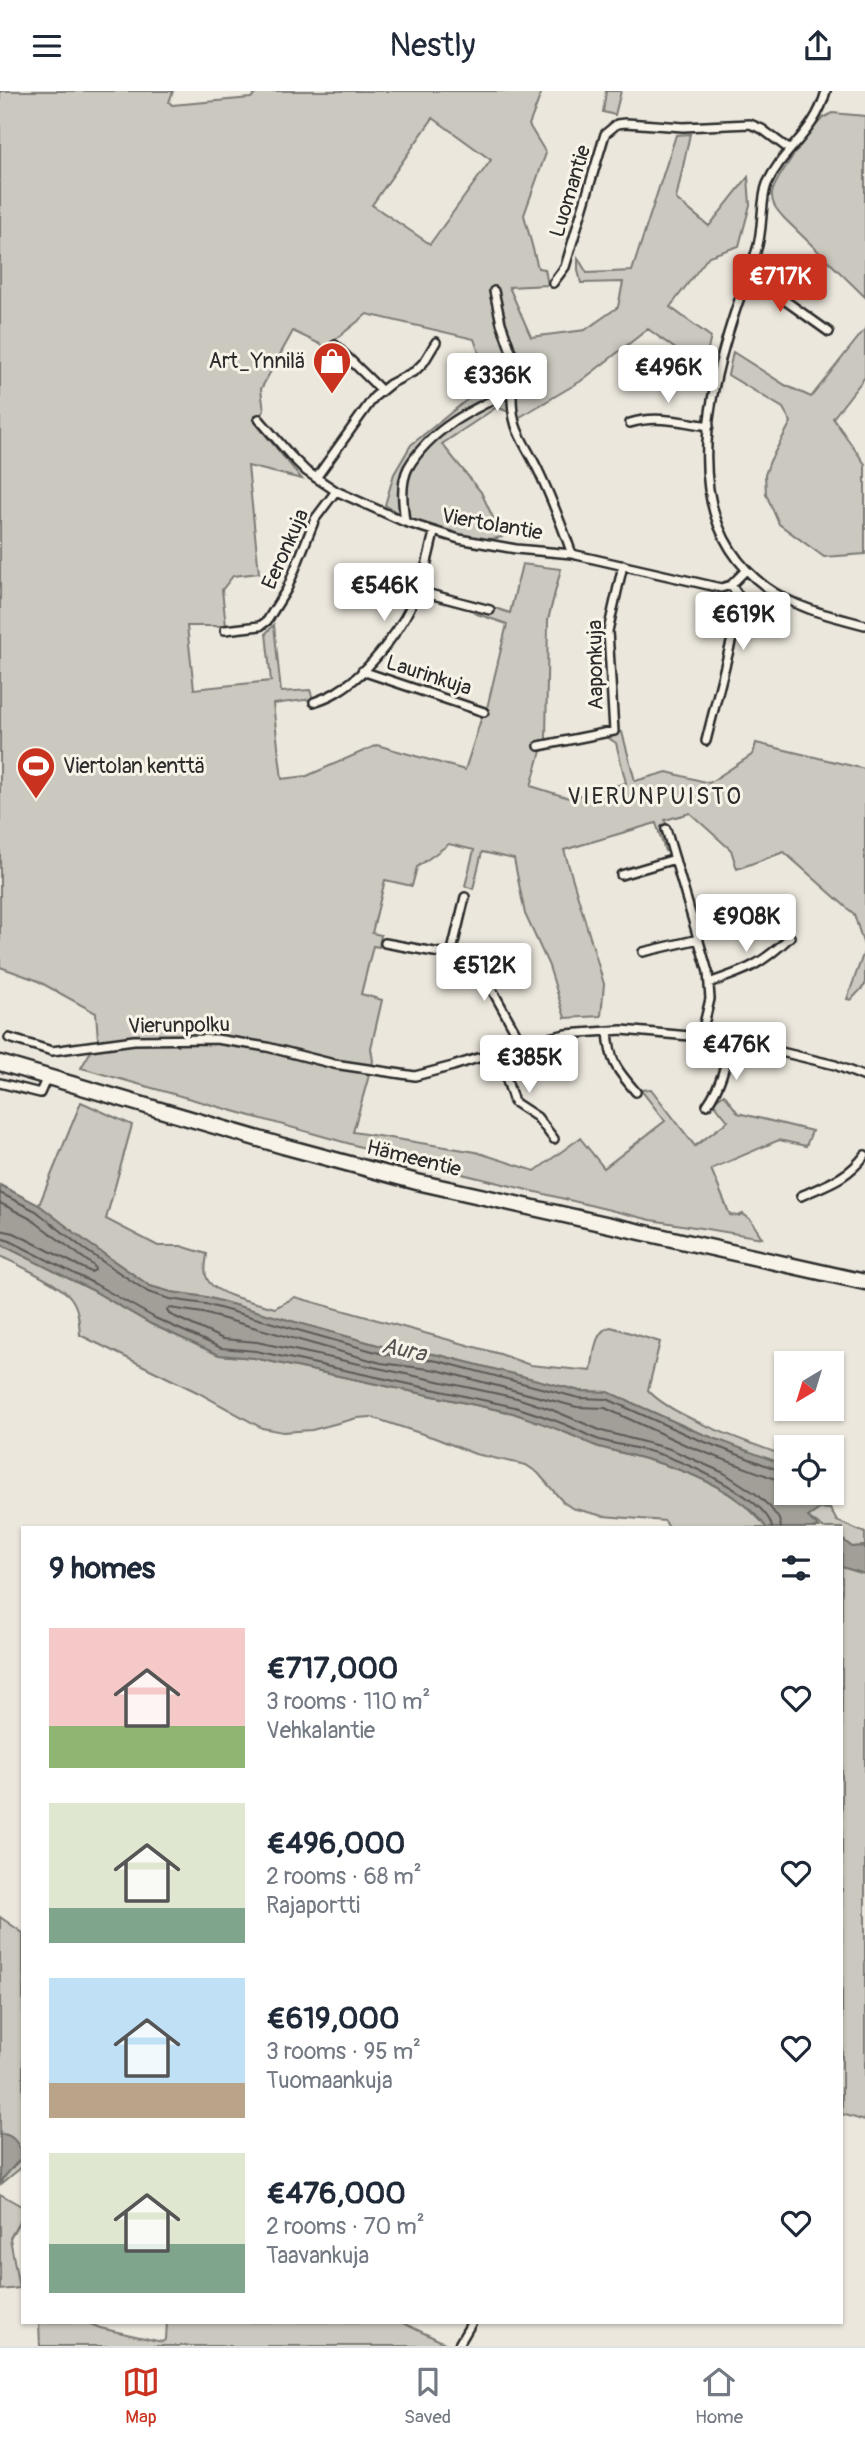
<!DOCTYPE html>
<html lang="en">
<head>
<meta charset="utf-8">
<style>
	:root { --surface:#fff; --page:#f6f6f7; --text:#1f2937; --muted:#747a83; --line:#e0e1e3; --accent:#c8321e }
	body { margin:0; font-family:Pangolin,sans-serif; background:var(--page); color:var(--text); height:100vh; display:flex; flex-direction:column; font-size:26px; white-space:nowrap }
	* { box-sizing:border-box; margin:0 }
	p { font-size:23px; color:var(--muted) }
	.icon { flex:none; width:38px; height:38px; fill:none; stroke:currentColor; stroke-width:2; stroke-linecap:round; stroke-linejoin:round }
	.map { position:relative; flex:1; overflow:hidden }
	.side { position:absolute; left:21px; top:1435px; width:822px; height:798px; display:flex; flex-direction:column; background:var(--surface); border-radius:0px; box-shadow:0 2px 5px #0004 }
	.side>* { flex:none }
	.needle { width:46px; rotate:218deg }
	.tools { position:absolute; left:774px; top:1260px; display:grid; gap:14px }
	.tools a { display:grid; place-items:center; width:70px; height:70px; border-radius:0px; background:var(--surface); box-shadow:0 2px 5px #0004; font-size:35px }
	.price { position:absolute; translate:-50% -60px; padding:0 16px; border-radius:7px; background:#fff; color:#222; font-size:23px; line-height:46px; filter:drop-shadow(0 2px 4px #0008) }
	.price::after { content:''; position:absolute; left:50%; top:42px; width:21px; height:16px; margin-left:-10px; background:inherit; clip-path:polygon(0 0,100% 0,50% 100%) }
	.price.selected { background:var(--accent); color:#fff }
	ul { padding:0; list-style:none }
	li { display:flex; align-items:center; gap:21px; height:175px; padding:0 28px }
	li span { display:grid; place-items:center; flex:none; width:196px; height:140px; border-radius:0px; color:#555 }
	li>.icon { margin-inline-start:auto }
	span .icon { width:84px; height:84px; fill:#fffc; stroke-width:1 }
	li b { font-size:30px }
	h2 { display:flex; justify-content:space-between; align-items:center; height:84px; padding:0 28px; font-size:30px }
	header { display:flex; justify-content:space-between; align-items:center; height:91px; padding:0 28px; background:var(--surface); font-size:32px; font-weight:600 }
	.tab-bar { display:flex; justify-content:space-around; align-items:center; height:98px; border-top:2px solid var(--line); background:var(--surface); font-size:19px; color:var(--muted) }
	.tab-bar a { display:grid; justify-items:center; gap:4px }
	.tab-bar .selected { color:var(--accent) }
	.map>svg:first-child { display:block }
</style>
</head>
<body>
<header><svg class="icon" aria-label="menu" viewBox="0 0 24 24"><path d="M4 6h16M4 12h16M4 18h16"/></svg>Nestly<svg class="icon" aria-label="share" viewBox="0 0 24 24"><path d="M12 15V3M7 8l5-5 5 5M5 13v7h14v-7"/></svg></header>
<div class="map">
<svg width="865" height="2255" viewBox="0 0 865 2255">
	<rect width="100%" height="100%" fill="#ebe7dd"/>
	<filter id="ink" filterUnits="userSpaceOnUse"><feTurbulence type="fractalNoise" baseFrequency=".0143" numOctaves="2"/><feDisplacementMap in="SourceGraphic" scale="14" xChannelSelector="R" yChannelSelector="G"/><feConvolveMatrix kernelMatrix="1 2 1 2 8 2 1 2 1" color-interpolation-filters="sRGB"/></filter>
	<g filter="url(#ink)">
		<path fill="#cbc8bf" stroke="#7b7a75" stroke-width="2" fill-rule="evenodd" d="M0 0H173L169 11 172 14 251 7 258 0H542L529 34 546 62 524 124 538 177 545 178 548 194 509 196 531 246 585 239 618 216 623 191 581 192 578 179V167L587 182 632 180 676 44 690 43 676 108 709 135 748 86 750 114 739 155 709 165 670 216 711 246 703 278 648 238 581 290 520 326 497 316 442 353 481 401 502 446C473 455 410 431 385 414L394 383 411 354 489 291 474 248 367 223 326 256 293 240 261 298 264 320 254 330 302 388 248 375 259 482 233 485 222 499 226 535H187L194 598 271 590 266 542 274 534 281 601 310 599 313 608 273 613 282 688 307 685 377 654 465 679 482 625 460 617V608L487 617 507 533 474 522 477 511 510 522 522 473 561 478 548 529 546 649 559 647 561 655 541 660 531 695 569 707 626 692 616 652 607 646 622 641 635 690 667 681 709 692 753 663 756 652 865 678V894L851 909 847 908 865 858 854 823 784 761 737 778 731 759 690 722 665 729 673 758 665 760 656 732 564 759 604 893 601 925 565 927 549 875 525 823 514 768 482 761 473 798 465 795 474 759 449 753 417 776 412 795 385 789 372 842 381 844 379 856 373 855 361 903 382 909 371 957 373 970 353 1041 476 1061 535 1080 580 1047 604 1077 665 1030 641 999 651 998 695 1055 728 1030 713 1011 724 1003 738 1022 812 1040 806 1055 779 1049 711 1078 730 1124 738 1125 743 1123 751 1129 762 1147 651 1129 425 1074 81 977 98 948 96 922 36 889 0 876ZM433 27 491 69 430 153 372 114Z
			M606 0H621L615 24 603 21Z
			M832 22 865 25V206L784 127C778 120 771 113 772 103 773 90 812 37 822 28 825 25 829 24 832 22Z
			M865 238V286L833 327 865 373V463L824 466 779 433 766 403 765 384 770 370 791 331 783 317 728 284 733 261 785 294 811 306Z
			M81 1011 132 1034 106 1128 158 1155H181L207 1163C206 1172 203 1183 209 1191 219 1205 258 1212 275 1217L295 1206 500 1263 530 1274 591 1280C594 1266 594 1238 611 1236L660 1251 648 1299C671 1326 749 1351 785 1365L780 1372 767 1368 695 1340 608 1301 580 1300 439 1264 385 1256 206 1206 171 1201 150 1195 88 1152 39 1114Z
			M0 1153 92 1199 151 1233 219 1264 254 1267 513 1322C532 1328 551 1335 569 1343 579 1347 589 1353 599 1356 658 1371 727 1386 767 1437H669L665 1430 603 1425 572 1417 563 1411 538 1382 526 1374 475 1363 435 1347 371 1326 357 1327 312 1339 283 1341 262 1337 197 1301 80 1244C79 1231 79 1218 71 1207 62 1194 16 1173 0 1165Z
			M821 1417 830 1418 837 1430 865 1442V1455L852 1456 842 1448V1437H823L808 1426Z
			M842 1476 865 1483V2030L842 2023Z
			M0 1826 23 1842V2075L0 2094 8 2079 21 2067 2 2043 0 2044Z
			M0 2103 23 2116V2124L10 2147 19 2197 0 2199Z
			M39 2231H86L100 2237 162 2251 166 2248 167 2231H401L451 2255H40Z"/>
		<path fill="#a29f98" stroke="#72716c" stroke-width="2" d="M0 1094 39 1114 88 1152 150 1195 171 1201 206 1206 385 1256 439 1264 580 1300 608 1301 695 1340 780 1372 786 1377V1402H815L826 1411 830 1418 821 1417 808 1426 819 1437H767C727 1386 658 1371 599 1356 589 1353 579 1347 569 1343 551 1335 532 1329 513 1322L254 1267 219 1264 151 1233 92 1199 0 1153Z
			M842 1448 852 1456 865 1455V1483L842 1476Z
			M2 2043C15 2044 21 2056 21 2067L0 2091V2044Z"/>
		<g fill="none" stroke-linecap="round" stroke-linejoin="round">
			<path stroke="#5b5957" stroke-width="2" d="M0 1102 36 1120 84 1158 148 1201 170 1208 205 1213 383 1263 438 1270 579 1307 607 1308 692 1346 786 1382
				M0 1112 31 1128 94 1175 95 1179 91 1181 14 1142 0 1139
				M0 1147 10 1150 95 1193 155 1227 221 1257 256 1260 515 1316C534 1322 553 1328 571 1336 580 1340 590 1346 600 1349 622 1355 646 1358 668 1366 692 1375 769 1409 772 1437
				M781 1437 779 1428 770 1416 756 1403 724 1382 670 1358 602 1340 550 1318 517 1307 257 1251 223 1248 169 1223 167 1219 170 1217 203 1222 381 1272 437 1279 577 1316 605 1317 688 1355 778 1389 786 1390"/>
			<g stroke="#2b2b2b" stroke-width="12">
				<path id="street" d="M826 0C815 43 783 57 767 93 760 111 764 139 756 161 720 260 661 419 766 496 795 517 831 525 865 534
					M748 183 829 241
					M553 192 565 176 605 43 617 33 626 32 683 36 750 33 762 38 790 59
					M335 254 381 299
					M512 300C511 341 523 347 539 381 552 408 562 435 572 463
					M259 328 290 364 306 380 336 400 405 431 459 448 516 458 572 463 721 497 731 494 746 479
					M630 332C656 324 682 331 709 335
					M316 387 374 306 390 293 415 280 424 271 436 251
					M405 431C403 414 400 393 408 377 430 338 474 317 512 300L515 272 501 232 494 200
					M418 500 490 519
					M225 539 260 535 267 530 287 498 315 428 336 400
					M362 580 484 621
					M314 611C322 608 331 605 338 600 370 581 405 534 418 499 426 481 429 461 434 442
					M706 650 740 516 738 504 731 494
					M539 655 614 640 608 540 623 474
					M666 738 708 881 710 908 701 946
					M621 784 675 768
					M385 852 451 864 479 875 522 953
					M643 861 699 848
					M451 864 465 806
					M709 892C747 879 761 874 790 846
					M608 940C610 971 616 978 636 1001
					M9 947 52 960 134 949 216 948 267 956 334 973 415 985 453 975 522 953 566 943 622 939 701 946 773 959 835 974 865 986
					M498 962 514 1011 537 1026 554 1048
					M0 992 40 1002 47 986
					M707 1014C721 994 725 976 730 952
					M801 1105C827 1093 847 1088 865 1064
					M458 2255 472 2231"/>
			</g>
			<g stroke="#2b2b2b" stroke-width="19">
				<path id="highway" d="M0 972 283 1055 417 1091 865 1191"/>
			</g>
			<use href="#street" stroke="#f7f3e8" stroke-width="7"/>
			<use href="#highway" stroke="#f7f3e8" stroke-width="14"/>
		</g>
	</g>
	<defs>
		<g id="shop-pin" transform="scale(2.0125)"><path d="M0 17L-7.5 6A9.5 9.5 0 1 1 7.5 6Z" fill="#c8321e" stroke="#f7f3e8"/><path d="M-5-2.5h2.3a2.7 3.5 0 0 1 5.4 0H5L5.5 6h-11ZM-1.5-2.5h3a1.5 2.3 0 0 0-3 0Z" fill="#fff"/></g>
		<g id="stadium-pin" transform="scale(2.0125)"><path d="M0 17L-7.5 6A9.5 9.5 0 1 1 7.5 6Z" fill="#c8321e" stroke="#f7f3e8"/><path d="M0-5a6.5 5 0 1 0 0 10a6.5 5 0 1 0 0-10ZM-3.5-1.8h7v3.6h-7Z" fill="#fff"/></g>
	</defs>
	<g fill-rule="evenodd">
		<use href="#shop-pin" x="332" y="270"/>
		<use href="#stadium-pin" x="36" y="675"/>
	</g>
	<g text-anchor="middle" stroke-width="6" stroke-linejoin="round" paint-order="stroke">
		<g font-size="21" fill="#2b2b2b" stroke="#f7f3e8">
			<text transform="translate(570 100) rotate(-73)" y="7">Luomantie</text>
			<text transform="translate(492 433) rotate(10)" y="7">Viertolantie</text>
			<text transform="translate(285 458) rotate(-66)" y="7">Eeronkuja</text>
			<text transform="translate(595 574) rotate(-91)" y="7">Aaponkuja</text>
			<text transform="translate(429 584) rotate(18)" y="7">Laurinkuja</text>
			<text transform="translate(179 934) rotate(-1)" y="7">Vierunpolku</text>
			<text transform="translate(414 1067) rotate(14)" y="7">Hämeentie</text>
		</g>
		<g font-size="21" fill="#2b2b2b" stroke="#f7f3e8" text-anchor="end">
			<text x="305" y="277">Art_Ynnilä</text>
			<text x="63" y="682" text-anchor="start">Viertolan kenttä</text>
		</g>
		<g font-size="23" letter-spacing="2" fill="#2b2b2b" stroke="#f7f3e8">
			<text x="655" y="713">VIERUNPUISTO</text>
		</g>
		<g font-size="23" font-style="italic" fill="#555451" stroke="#f7f3e8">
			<text transform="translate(404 1258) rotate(12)" y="8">Aura</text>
		</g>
	</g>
</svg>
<div class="tools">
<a><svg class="needle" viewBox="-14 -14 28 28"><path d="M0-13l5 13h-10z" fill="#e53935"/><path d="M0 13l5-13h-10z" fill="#747a83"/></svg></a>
<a><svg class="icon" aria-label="locate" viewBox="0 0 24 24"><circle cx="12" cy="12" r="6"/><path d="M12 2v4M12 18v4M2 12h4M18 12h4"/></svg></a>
</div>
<b class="price selected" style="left:780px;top:223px">€717K</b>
<b class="price" style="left:668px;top:314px">€496K</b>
<b class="price" style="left:497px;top:322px">€336K</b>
<b class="price" style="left:384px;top:532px">€546K</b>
<b class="price" style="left:743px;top:561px">€619K</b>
<b class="price" style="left:746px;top:863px">€908K</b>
<b class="price" style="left:484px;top:912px">€512K</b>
<b class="price" style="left:736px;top:991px">€476K</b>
<b class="price" style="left:529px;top:1004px">€385K</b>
<section class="side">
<h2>9 homes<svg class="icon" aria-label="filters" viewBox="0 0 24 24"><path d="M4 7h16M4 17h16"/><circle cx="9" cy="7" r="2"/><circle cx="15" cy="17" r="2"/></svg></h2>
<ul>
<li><span style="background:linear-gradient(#f6c9c9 70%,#8fb573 0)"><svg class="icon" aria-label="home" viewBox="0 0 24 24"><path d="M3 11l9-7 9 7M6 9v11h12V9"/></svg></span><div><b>€717,000</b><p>3 rooms · 110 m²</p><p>Vehkalantie</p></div><svg class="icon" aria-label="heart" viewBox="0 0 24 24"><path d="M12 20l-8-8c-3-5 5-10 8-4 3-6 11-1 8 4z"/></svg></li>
<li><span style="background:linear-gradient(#dfe7d0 75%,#7fa58c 0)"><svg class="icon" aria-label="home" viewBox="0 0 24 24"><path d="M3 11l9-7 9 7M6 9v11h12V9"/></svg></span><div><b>€496,000</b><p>2 rooms · 68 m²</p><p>Rajaportti</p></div><svg class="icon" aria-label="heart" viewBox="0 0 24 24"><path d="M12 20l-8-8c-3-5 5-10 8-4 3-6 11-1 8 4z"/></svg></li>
<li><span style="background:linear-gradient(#bfe0f5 75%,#b9a48a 0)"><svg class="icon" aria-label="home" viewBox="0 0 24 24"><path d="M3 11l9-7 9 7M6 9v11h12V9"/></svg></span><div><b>€619,000</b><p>3 rooms · 95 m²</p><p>Tuomaankuja</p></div><svg class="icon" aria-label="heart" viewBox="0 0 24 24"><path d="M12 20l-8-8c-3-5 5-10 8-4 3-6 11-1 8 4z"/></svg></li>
<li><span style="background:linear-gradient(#dfe7d0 65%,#7fa58c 0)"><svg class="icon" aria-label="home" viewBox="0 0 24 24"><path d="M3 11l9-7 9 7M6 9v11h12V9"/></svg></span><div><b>€476,000</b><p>2 rooms · 70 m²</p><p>Taavankuja</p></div><svg class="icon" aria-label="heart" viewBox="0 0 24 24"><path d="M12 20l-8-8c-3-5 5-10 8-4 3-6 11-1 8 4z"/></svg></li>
</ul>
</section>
</div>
<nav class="tab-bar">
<a class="selected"><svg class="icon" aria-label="map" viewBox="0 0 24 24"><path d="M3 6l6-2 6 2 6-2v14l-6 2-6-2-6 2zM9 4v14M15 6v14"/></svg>Map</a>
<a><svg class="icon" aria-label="saved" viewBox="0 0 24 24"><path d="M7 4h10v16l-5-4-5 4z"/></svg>Saved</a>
<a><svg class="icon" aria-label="home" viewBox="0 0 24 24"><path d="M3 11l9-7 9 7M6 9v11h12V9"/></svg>Home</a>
</nav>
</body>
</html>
